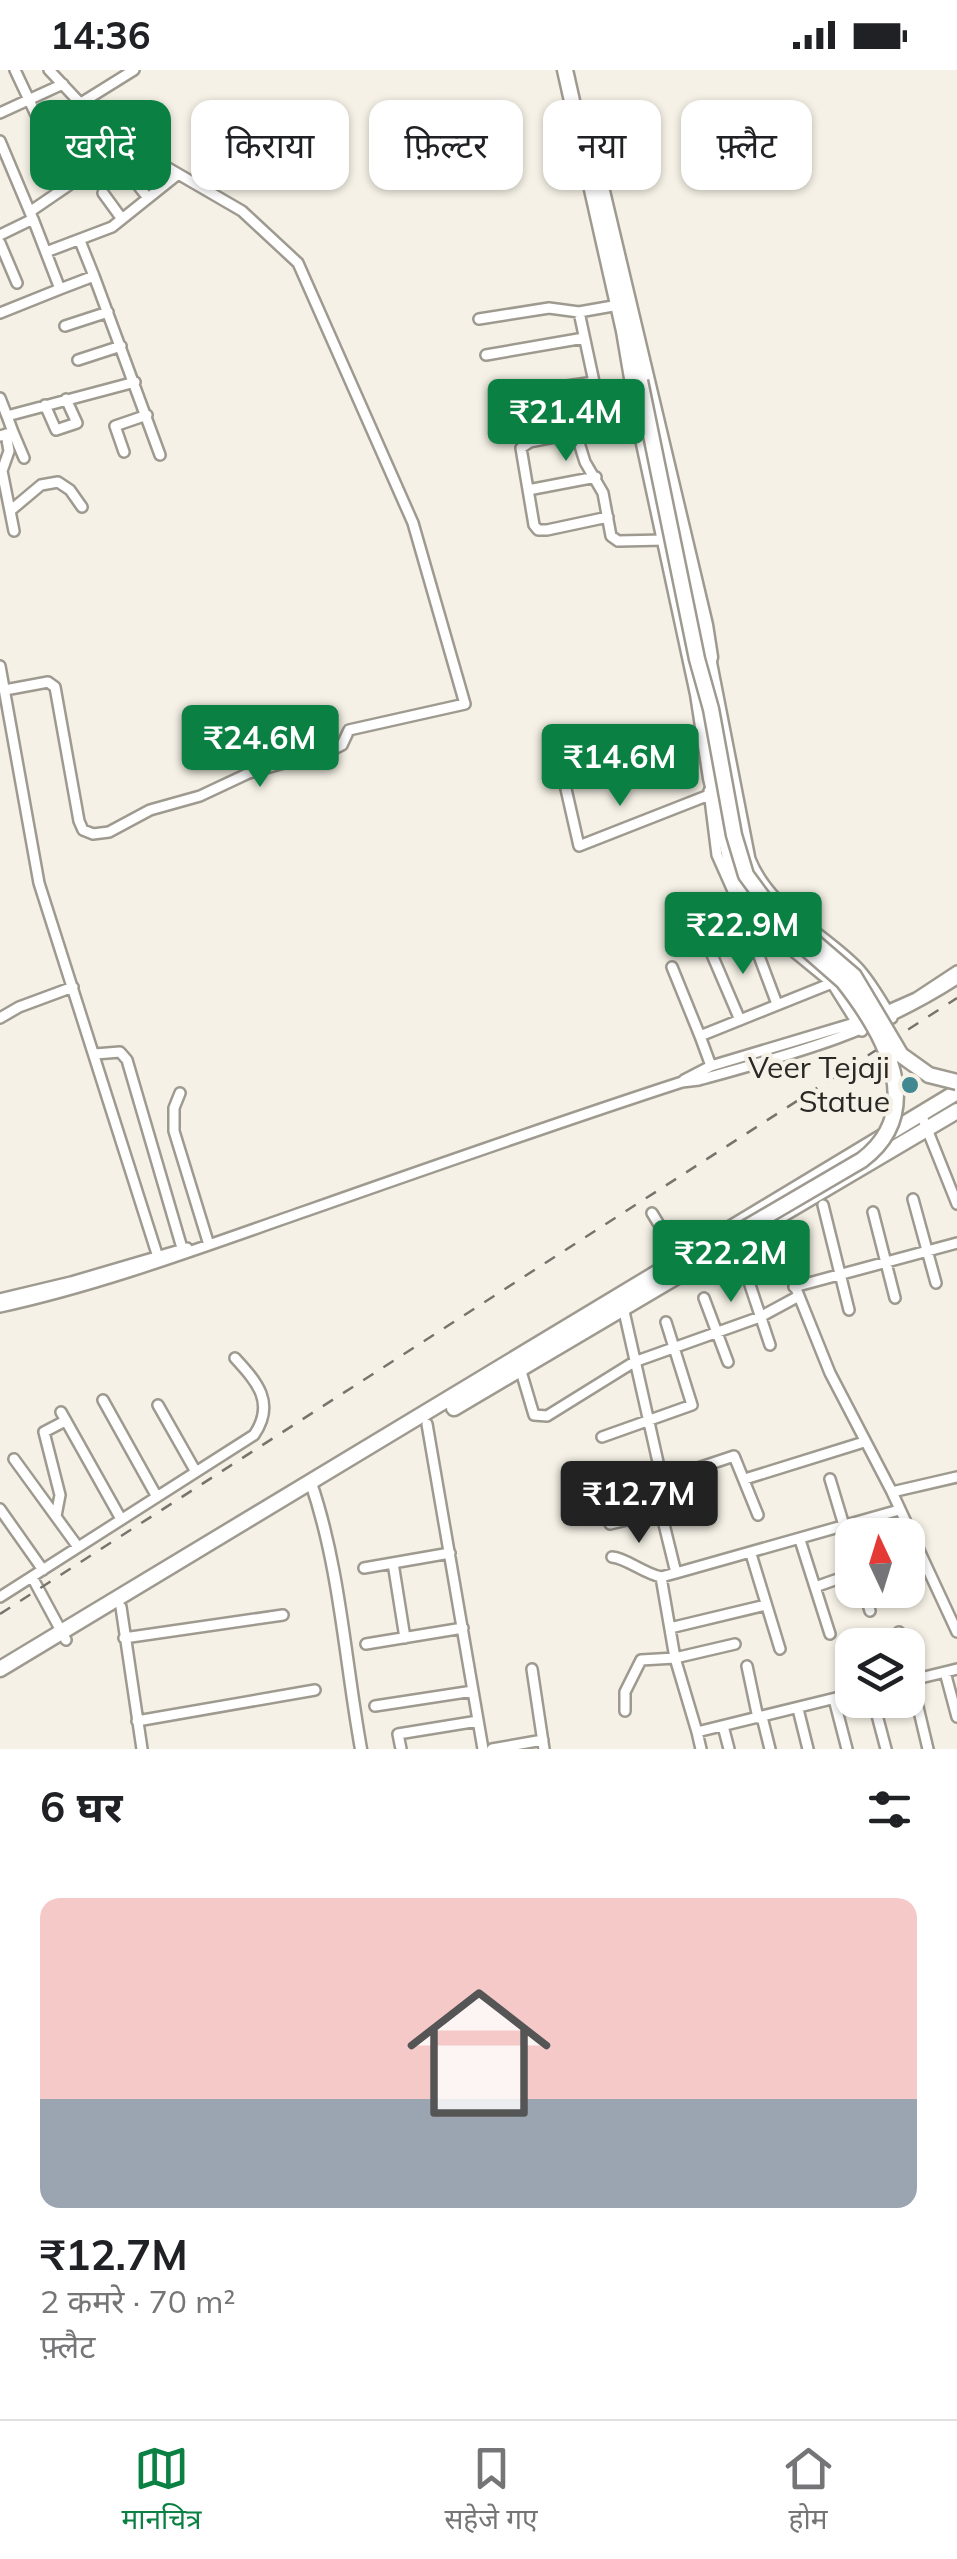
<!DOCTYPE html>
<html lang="hi">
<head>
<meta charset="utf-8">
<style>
	:root { --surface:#fff; --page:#f2f2f2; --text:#202124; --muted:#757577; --line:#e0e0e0; --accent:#0b8043 }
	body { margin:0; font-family:Mulish,"Noto Sans Devanagari",sans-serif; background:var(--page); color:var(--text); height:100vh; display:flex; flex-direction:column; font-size:38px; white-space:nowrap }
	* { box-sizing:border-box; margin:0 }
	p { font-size:32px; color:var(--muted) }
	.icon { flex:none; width:55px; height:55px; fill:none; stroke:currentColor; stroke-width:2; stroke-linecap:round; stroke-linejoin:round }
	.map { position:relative; height:1679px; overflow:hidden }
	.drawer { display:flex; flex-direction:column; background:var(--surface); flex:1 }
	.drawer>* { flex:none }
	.top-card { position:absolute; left:30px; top:30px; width:898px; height:90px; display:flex; gap:20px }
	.needle { width:65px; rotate:356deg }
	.fabs { position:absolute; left:835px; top:1448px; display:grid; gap:20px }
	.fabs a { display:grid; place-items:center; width:90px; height:90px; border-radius:20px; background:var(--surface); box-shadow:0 2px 8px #0004; font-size:50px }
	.price { position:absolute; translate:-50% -85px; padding:0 22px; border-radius:10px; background:var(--accent); color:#fff; font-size:32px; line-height:65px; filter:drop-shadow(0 2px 5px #0008) }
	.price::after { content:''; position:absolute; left:50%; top:60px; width:30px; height:22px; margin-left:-15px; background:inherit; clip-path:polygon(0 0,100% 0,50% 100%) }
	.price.active { background:#222; color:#fff }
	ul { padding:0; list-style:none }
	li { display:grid; align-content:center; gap:20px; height:530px; padding:0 40px }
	li span { display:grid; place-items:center; height:310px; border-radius:20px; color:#555 }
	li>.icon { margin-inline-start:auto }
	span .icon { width:180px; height:180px; fill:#fffc; stroke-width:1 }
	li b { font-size:42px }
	h2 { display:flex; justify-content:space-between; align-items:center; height:120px; padding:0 40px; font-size:42px }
	.tag { padding:0 35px; border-radius:20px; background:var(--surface); box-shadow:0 2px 8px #0004; font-size:35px; line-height:90px }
	.tag.active { background:var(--accent); color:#fff }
	.status { display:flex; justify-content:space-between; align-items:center; height:70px; padding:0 50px; background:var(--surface); direction:ltr }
	.status svg { height:28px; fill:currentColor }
	.menu { display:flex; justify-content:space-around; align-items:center; height:140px; border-top:2px solid var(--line); background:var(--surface); font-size:28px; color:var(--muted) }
	.menu a { display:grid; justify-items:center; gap:5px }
	.menu .active { color:var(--accent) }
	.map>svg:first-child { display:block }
</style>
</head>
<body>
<div class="status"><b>14:36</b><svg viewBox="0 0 49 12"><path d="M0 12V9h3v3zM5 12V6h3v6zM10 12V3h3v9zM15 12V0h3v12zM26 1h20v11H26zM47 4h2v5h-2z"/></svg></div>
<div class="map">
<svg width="957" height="1679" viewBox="0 0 957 1679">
	<rect width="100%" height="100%" fill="#f5f1e6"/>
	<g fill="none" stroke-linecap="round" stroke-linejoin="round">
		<g stroke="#9f9a90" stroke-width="14">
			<path id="minor" d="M15 0 69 115 31 141
				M81 33 134 0
				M0 43 63 14
				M0 71 32 147
				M49 73 99 53
				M129 104 148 128
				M69 115 125 73
				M103 123 122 149
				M0 165 33 149 60 219 94 206 160 385
				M80 171 94 206
				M0 173 17 213
				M46 182 112 157 177 105
				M579 242 594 312 567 316 576 363 585 392 603 423 611 466 618 471 665 470
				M0 243 60 219
				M479 249 549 238 579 242 613 236
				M65 256 108 242
				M486 285 584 268
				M78 290 121 276
				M594 312 601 355
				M0 328 7 346 135 312
				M45 335 56 360 77 353 66 329
				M13 362 24 388
				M576 363 530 372 521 378 534 455 538 460H547L608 447
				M6 364 9 381 2 401 14 461
				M0 366 13 362 7 346
				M124 382 115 356 147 345
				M528 420 596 407
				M10 441 41 415 58 412 70 420 82 437
				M711 590 750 789C770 839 819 859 856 896 870 910 881 931 892 948
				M0 596 39 813 157 1184
				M5 620 48 612 55 617 79 751 83 760 93 764 109 762 150 740 200 726 249 703 336 678 342 675 349 660 465 634 413 453 298 193 242 141 125 73 99 53 49 0
				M561 697 579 776 709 725
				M709 721 717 785 733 821 766 859 832 913 862 961
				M766 859 759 886 777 934
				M710 880 740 950
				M672 897 700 966
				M882 943 916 928 957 901
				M0 948 19 937 73 917
				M95 984 120 982 127 990 182 1178
				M711 996 700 966 832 913
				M684 1010 711 996 858 952
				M180 1023 174 1038V1061L209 1175
				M921 1044 957 1134
				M913 1129 936 1213
				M823 1135 849 1240
				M873 1142 895 1228
				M652 1143 680 1189
				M770 1154 830 1303 892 1422 957 1562
				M750 1215 770 1275
				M794 1217 957 1173
				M704 1228 728 1292
				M0 1229 71 1212 187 1178
				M0 1237C105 1214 205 1176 306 1141 431 1097 556 1053 682 1012L699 1010C793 984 874 963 957 909
				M623 1237 660 1401 661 1442 676 1503 661 1507 675 1588 697 1662 852 1624
				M520 1298 534 1345 547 1346 634 1292 760 1247 797 1227
				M103 1330 157 1427
				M158 1335 196 1402
				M61 1342 121 1449
				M427 1354 483 1679
				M602 1367 692 1335 666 1252
				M14 1389 78 1477
				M745 1409 864 1372
				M830 1409 852 1482
				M662 1410 734 1386 758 1445
				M892 1422 957 1407
				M0 1439 43 1500
				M56 1446 60 1425 44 1362 65 1351
				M610 1454 661 1442
				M800 1470 830 1564
				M751 1484 780 1579
				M612 1487C626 1488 643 1503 661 1507
				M393 1493 405 1568
				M364 1498 450 1483
				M676 1503 899 1440
				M32 1507 66 1570
				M815 1517 852 1504
				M864 1520 870 1541
				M0 1527 254 1365C276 1333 257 1312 235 1288
				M121 1537 142 1679
				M670 1558 766 1535
				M899 1562 902 1575
				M124 1568 283 1545
				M366 1574 463 1558
				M908 1595 928 1679
				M747 1596 758 1648
				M532 1599 544 1679
				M945 1602 957 1647
				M908 1611 957 1599
				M834 1629 847 1679
				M873 1630 886 1679
				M375 1636 473 1621
				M798 1639 808 1679
				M625 1641V1622L641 1590 675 1588 735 1574
				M762 1647 770 1679
				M137 1651 315 1620
				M723 1656 729 1679
				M697 1662 701 1679
				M401 1679 398 1664 478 1651
				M492 1679 543 1670"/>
		</g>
		<g stroke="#9f9a90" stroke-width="15">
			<path id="tertiary" d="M311 1413C340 1498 345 1591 361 1679"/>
		</g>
		<g stroke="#9f9a90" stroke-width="19">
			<path id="primary" d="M565 0 624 261 640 355 698 624 711 708 733 800 755 834
				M592 79 705 555 710 587 702 612
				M454 1338 957 1041
				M0 1599 957 1022"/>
		</g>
		<use href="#minor" stroke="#fff" stroke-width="9"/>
		<use href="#tertiary" stroke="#fff" stroke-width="10"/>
		<use href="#primary" stroke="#fff" stroke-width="14"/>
		<path stroke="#76746d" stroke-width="2.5" stroke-dasharray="12 12" stroke-linecap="butt" d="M0 1544 957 928"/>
		<g stroke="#9f9a90" stroke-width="19" stroke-linecap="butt">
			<path id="primary-bridge" d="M640 311 697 589 711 639 734 765 746 805 763 828 854 906 901 985 929 1005 957 1012
				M686 1193 862 1090C928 1040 884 963 843 911L755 834"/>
		</g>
		<use href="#primary-bridge" stroke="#fff" stroke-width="14"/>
	</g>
	<circle fill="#418891" stroke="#f5f1e6" stroke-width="4" cx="910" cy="1015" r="10"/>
	<g text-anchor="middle" stroke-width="9" stroke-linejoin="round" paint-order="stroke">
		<g font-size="30" fill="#292824" stroke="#f5f1e6" text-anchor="end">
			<text x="890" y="1008">Veer Tejaji<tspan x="890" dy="34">Statue</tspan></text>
		</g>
	</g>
</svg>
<div class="fabs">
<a><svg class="needle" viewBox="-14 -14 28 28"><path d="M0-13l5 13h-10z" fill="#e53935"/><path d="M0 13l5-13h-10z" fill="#757577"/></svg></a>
<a><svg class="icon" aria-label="layers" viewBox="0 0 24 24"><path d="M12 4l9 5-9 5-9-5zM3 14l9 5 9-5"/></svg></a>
</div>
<b class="price" style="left:566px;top:394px">₹21.4M</b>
<b class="price" style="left:260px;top:720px">₹24.6M</b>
<b class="price" style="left:620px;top:739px">₹14.6M</b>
<b class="price" style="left:743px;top:907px">₹22.9M</b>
<b class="price" style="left:731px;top:1235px">₹22.2M</b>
<b class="price active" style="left:639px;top:1476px">₹12.7M</b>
<div class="top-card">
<a class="tag active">खरीदें</a>
<a class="tag">किराया</a>
<a class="tag">फ़िल्टर</a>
<a class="tag">नया</a>
<a class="tag">फ़्लैट</a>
</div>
</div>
<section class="drawer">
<h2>6 घर<svg class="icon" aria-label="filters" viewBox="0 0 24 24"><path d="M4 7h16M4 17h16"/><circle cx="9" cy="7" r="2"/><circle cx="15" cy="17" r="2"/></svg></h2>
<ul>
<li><span style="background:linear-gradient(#f6c9c9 65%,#9aa5b1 0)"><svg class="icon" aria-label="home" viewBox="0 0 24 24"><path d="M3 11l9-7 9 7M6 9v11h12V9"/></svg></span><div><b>₹12.7M</b><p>2 कमरे · 70 m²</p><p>फ़्लैट</p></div></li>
</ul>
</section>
<nav class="menu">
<a class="active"><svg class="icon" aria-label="map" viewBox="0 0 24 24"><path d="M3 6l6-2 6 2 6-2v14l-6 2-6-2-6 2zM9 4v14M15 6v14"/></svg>मानचित्र</a>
<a><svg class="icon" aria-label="saved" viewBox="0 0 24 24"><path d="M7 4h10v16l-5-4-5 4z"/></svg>सहेजे गए</a>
<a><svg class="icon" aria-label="home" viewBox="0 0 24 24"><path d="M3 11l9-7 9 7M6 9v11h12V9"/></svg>होम</a>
</nav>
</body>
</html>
